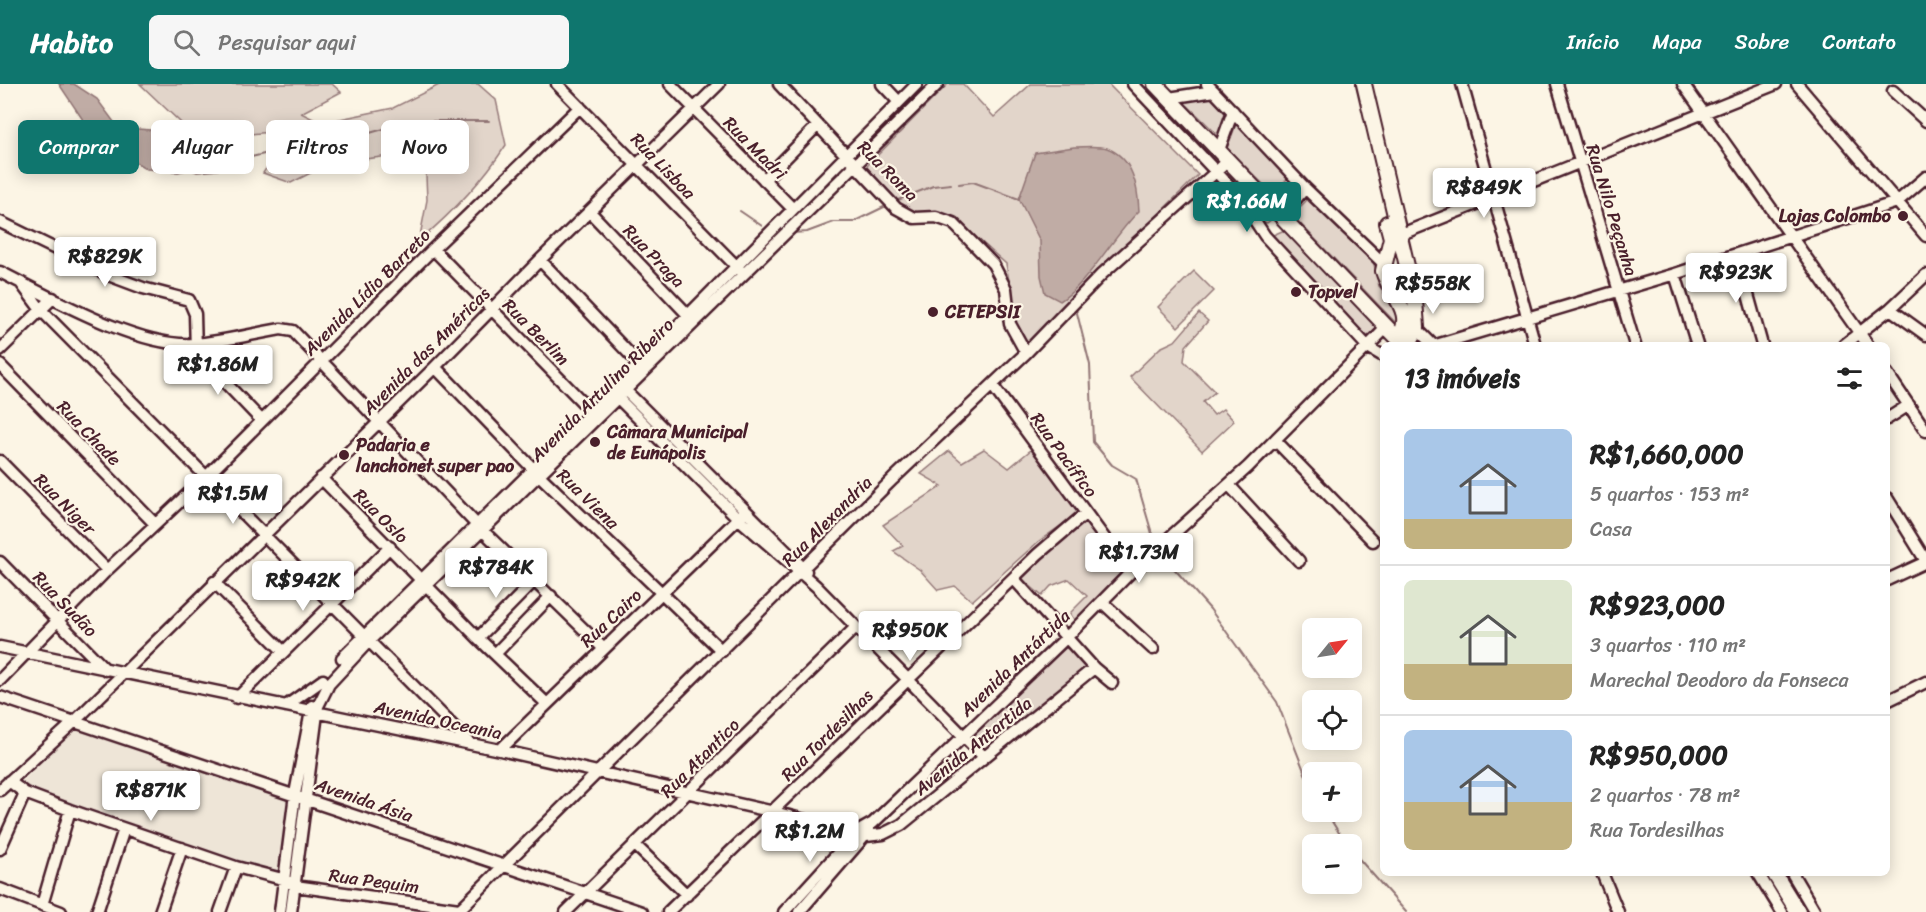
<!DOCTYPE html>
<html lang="pt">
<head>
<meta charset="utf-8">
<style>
	:root { --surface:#fff; --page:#f6f6f6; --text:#222; --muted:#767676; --line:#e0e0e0; --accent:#0f766e }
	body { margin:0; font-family:Sriracha,sans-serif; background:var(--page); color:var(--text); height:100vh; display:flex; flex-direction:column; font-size:22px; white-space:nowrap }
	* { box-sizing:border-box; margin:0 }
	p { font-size:20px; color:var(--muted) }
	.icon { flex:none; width:33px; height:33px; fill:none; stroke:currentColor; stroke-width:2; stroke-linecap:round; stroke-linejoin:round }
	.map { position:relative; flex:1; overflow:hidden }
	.details { position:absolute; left:1380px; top:258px; width:510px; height:534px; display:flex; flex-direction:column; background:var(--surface); border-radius:9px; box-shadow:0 3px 15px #0003 }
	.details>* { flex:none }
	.top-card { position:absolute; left:18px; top:36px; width:570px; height:54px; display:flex; gap:12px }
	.needle { width:39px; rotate:60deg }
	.fabs { position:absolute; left:1302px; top:534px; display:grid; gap:12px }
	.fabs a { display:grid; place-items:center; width:60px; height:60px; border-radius:9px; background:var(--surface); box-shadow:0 3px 15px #0003; font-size:30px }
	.price { position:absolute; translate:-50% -51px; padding:0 14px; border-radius:6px; background:#fff; color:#222; font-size:20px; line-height:39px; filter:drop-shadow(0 2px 3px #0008) }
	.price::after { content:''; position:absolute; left:50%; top:36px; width:18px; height:14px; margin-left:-9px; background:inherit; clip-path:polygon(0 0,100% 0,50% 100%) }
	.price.on { background:var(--accent); color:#fff }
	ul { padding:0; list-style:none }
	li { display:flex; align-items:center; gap:18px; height:150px; padding:0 24px }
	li+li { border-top:2px solid var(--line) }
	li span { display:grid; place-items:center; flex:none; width:168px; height:120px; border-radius:9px; color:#555 }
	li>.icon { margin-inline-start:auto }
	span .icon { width:72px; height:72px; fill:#fffc; stroke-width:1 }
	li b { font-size:26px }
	h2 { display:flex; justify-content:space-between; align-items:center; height:72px; padding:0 24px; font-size:26px }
	.tag { padding:0 21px; border-radius:9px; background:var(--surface); box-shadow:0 3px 15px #0003; font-size:21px; line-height:54px }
	.tag.on { background:var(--accent); color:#fff }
	header { display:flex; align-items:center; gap:36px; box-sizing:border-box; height:84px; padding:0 30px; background:var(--accent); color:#fff }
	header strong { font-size:28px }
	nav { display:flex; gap:33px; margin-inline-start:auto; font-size:21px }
	.search { width:420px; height:54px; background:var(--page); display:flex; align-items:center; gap:15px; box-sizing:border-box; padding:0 21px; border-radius:9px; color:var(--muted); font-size:22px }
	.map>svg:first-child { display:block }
</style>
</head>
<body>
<header>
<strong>Habito</strong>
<div class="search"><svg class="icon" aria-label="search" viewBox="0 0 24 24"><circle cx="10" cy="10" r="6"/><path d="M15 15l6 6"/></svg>Pesquisar aqui</div>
<nav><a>Início</a><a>Mapa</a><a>Sobre</a><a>Contato</a></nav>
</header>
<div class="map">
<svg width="1926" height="828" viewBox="0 0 1926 828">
	<rect width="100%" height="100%" fill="#fcf5e5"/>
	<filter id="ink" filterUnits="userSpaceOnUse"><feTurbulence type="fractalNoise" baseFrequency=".0167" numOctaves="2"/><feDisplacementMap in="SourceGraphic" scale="12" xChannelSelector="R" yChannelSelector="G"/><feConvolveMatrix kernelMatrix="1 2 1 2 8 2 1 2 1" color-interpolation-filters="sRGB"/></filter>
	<g filter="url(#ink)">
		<path fill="#eee5d7" d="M75 644 287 717 280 794 18 702Z"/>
		<path fill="#e2d5ca" stroke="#967a7a" stroke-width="1.5" d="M140 0H332L341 8 301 29 321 39 393 24 441 0H478L496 16 506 61C482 98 453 128 419 157L427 116 425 68 330 79 291 99 263 89 275 71 282 47 198 55Z
			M948 0H963L994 33 1031 0H1108L1198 91 1028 259 1017 242 1006 180 955 134 899 127 864 85Z
			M1211 11 1227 28 1219 52 1182 16Z
			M1237 38 1288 94 1277 106 1271 108 1227 64Z
			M1229 84 1272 130V135L1267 139 1261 137 1240 105 1224 89Z
			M1308 115 1373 176 1379 202 1392 215 1399 235 1395 238 1292 131Z
			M1287 145 1379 242 1367 253 1274 157 1273 151Z
			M1194 187 1214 207 1178 243 1158 223Z
			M1199 229 1208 237 1186 262 1184 277 1215 308 1203 318 1214 331 1223 325 1234 337 1202 367 1130 293 1160 264 1175 257Z
			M984 365 1009 384 1032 365 1080 428 1039 457 972 517 955 502 938 506 920 486 893 467 903 462 883 441 942 402 921 390 949 367 962 378Z
			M1085 437 1122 488 1075 537 1070 529 1087 512 1069 495 1051 502 1042 512 1021 494Z
			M1065 561 1086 583 1001 654 980 657 967 653Z"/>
		<path fill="#c0aca5" stroke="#917474" stroke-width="1.5" d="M59 0H74L97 15 114 38 124 44 164 47 179 70 219 76 234 74 226 83 217 86 197 88 190 85 178 88 147 85 95 54Z
			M1074 63C1084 63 1098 61 1107 64 1133 74 1138 103 1139 127 1114 151 1087 201 1060 217L1045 209 1041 192 1040 157 1019 115 1035 69Z"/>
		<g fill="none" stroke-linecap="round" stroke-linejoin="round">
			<path stroke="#917474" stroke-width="2" d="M230 78 307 60 359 52 412 37H489
				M959 100 973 98 1019 115
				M898 116 933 102 951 100
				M740 127 762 142
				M792 149 807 148 834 138H853L886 122
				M1076 225 1090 281 1093 358 1112 381 1136 395 1153 453
				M1162 471 1210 525 1277 618 1312 707
				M1326 728 1346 760
				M1352 767 1406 828"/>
			<g stroke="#4a1f2b" stroke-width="15">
				<path id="minor" d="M557 0 740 186
					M670 0 793 125
					M779 0 896 124 914 134 936 133 953 139 993 180 1006 205 1010 240 1026 269
					M882 0 899 18
					M1133 0 1238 111 1265 152 1368 263 1383 272
					M1207 0 1305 104 1384 180
					M1462 0 1535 261
					M1557 0 1635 261
					M1683 0 1868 261
					M1797 0 1926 152
					M1893 7 1926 37
					M1169 14 1214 7
					M1219 66 1233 27
					M764 96 818 41
					M590 128 691 234
					M1282 132 1305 104
					M0 138 111 192 143 204 189 216 195 230 196 268 262 337
					M1394 153 1776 0
					M433 165 592 328
					M1737 171 1762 261
					M540 176 643 284
					M0 188C50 213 138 264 194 260 222 258 252 250 281 245L293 247 476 440 603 564
					M1675 190 1697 261
					M21 199 41 226 471 660
					M1890 225 1926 251
					M1412 240 1433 261
					M1436 261 1675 190 1897 118 1926 93
					M1844 261 1890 225 1926 191
					M0 266 53 214
					M0 281 155 440
					M435 283 539 391 722 567
					M1887 289 1926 347
					M992 301 1130 489
					M622 303 806 487
					M614 310 739 435 816 502 984 673
					M1887 335 1909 321
					M1275 356 1373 457
					M0 377 107 486
					M321 394 478 554 546 619
					M1229 401 1299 477
					M1887 414 1926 477
					M0 478 106 586
					M1014 495 1094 584 1112 599
					M1887 496 1926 478
					M214 498 283 567
					M1102 518 1153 565
					M478 554 535 496
					M0 563 500 666 774 728 866 752 883 750 901 741 1094 584
					M495 570 551 512
					M342 574 612 308 917 0
					M0 596 107 486 206 393 433 165 580 23
					M0 613 642 828
					M237 614 390 463
					M1887 617 1926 598
					M286 622 323 596
					M500 666 746 427
					M9 697 25 709 70 726 236 783 286 796 295 802 459 825
					M0 706 74 638 435 283 540 176 719 0
					M635 761 687 811
					M0 765 25 709
					M1602 789 1618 828
					M1758 789 1782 828
					M1792 789 1815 828
					M0 805 61 828
					M42 821 70 726
					M97 828 124 745
					M160 828 182 764
					M220 828 236 783
					M280 828 295 710 312 622
					M291 828 318 622 329 600 368 558 938 0
					M457 828 893 395 1026 269 1102 190 1228 77
					M566 828 856 543
					M668 828 1038 470 1086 429
					M784 828 857 748 873 739 1066 554 1130 489 1248 383 1387 243
					M799 828 869 747"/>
			</g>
			<g stroke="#4a1f2b" stroke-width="18">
				<path id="major" d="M1155 0 1404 261
					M1364 0 1415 216 1417 243 1409 261
					M1387 139 1391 154 1383 187C1390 211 1416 229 1398 254
					M1774 789 1798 828"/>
			</g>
			<use href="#minor" stroke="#fcf5e5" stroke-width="10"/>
			<use href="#major" stroke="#fcf5e5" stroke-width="14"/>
		</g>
	</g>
	<g fill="#4a1f2b" stroke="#fcf5e5" stroke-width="2">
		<circle cx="1903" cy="132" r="6"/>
		<circle cx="1296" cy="208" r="6"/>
		<circle cx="933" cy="228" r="6"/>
		<circle cx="595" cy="358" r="6"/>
		<circle cx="344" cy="371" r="6"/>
	</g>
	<g text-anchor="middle" stroke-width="4.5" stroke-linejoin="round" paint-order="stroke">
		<g font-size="18" fill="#4a1f2b" stroke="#fcf5e5">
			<text transform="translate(755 64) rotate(45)" y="6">Rua Madri</text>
			<text transform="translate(663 82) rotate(46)" y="6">Rua Lisboa</text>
			<text transform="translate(888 87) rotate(45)" y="6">Rua Roma</text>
			<text transform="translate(1612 126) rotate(73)" y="6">Rua Nilo Peçanha</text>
			<text transform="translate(654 172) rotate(46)" y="6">Rua Praga</text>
			<text transform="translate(367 208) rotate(-45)" y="6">Avenida Lídio Barreto</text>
			<text transform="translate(536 248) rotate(45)" y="6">Rua Berlim</text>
			<text transform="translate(426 267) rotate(-45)" y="6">Avenida das Américas</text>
			<text transform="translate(602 306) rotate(-45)" y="6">Avenida Artulino Ribeiro</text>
			<text transform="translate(89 349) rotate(46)" y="6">Rua Chade</text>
			<text transform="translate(1064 371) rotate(54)" y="6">Rua Pacífico</text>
			<text transform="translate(588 415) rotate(44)" y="6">Rua Viena</text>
			<text transform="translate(65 420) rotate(45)" y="6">Rua Niger</text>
			<text transform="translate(381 432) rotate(45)" y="6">Rua Oslo</text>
			<text transform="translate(827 437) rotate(-45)" y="6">Rua Alexandria</text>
			<text transform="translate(65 520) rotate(46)" y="6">Rua Sudão</text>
			<text transform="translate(611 534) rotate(-43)" y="6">Rua Cairo</text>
			<text transform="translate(1015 579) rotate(-44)" y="6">Avenida Antártida</text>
			<text transform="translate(438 636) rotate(12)" y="6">Avenida Oceania</text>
			<text transform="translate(827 651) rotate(-45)" y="6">Rua Tordesilhas</text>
			<text transform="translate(973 662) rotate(-39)" y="6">Avenida Antartida</text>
			<text transform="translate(700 674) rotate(-45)" y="6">Rua Atantico</text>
			<text transform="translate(364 716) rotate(19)" y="6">Avenida Ásia</text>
			<text transform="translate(374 797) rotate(8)" y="6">Rua Pequim</text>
		</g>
		<g font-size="18" font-weight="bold" fill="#4a1f2b" stroke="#fcf5e5" text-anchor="start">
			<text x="1891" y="138" text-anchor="end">Lojas Colombo</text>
			<text x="1308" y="214">Topvel</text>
			<text x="945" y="234">CETEPSII</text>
			<text x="607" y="354">Câmara Municipal<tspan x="607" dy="21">de Eunápolis</tspan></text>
			<text x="356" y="367">Padaria e<tspan x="356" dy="21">lanchonet super pao</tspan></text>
		</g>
	</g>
</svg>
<div class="fabs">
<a><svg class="needle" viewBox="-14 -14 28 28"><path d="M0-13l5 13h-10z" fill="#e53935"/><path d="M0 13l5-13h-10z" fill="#767676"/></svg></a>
<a><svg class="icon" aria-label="locate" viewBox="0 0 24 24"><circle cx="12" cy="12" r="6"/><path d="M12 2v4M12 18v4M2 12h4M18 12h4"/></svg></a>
<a>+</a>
<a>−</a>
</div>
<b class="price" style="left:1484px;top:135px">R$849K</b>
<b class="price on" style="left:1247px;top:149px">R$1.66M</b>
<b class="price" style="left:105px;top:204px">R$829K</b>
<b class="price" style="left:1736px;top:220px">R$923K</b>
<b class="price" style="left:1433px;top:231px">R$558K</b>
<b class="price" style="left:218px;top:312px">R$1.86M</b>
<b class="price" style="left:233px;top:441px">R$1.5M</b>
<b class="price" style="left:1139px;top:500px">R$1.73M</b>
<b class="price" style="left:496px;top:515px">R$784K</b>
<b class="price" style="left:303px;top:528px">R$942K</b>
<b class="price" style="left:910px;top:578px">R$950K</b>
<b class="price" style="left:151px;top:738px">R$871K</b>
<b class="price" style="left:810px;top:779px">R$1.2M</b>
<div class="top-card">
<a class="tag on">Comprar</a>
<a class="tag">Alugar</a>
<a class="tag">Filtros</a>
<a class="tag">Novo</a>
</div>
<section class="details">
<h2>13 imóveis<svg class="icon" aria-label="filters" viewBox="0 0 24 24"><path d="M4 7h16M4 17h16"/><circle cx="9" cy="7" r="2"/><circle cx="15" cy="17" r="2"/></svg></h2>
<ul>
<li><span style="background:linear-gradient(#a9c7e8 75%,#c2b280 0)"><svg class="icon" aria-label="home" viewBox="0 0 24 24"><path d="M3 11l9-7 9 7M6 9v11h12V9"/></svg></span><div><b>R$1,660,000</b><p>5 quartos · 153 m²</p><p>Casa</p></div></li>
<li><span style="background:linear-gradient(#dfe7d0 70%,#c2b280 0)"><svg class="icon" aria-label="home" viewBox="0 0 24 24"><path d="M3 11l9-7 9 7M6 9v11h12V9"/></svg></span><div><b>R$923,000</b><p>3 quartos · 110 m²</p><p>Marechal Deodoro da Fonseca</p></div></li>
<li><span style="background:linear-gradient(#a9c7e8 60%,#c2b280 0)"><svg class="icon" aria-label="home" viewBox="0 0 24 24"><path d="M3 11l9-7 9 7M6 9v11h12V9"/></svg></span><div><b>R$950,000</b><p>2 quartos · 78 m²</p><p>Rua Tordesilhas</p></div></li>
</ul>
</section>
</div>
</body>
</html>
